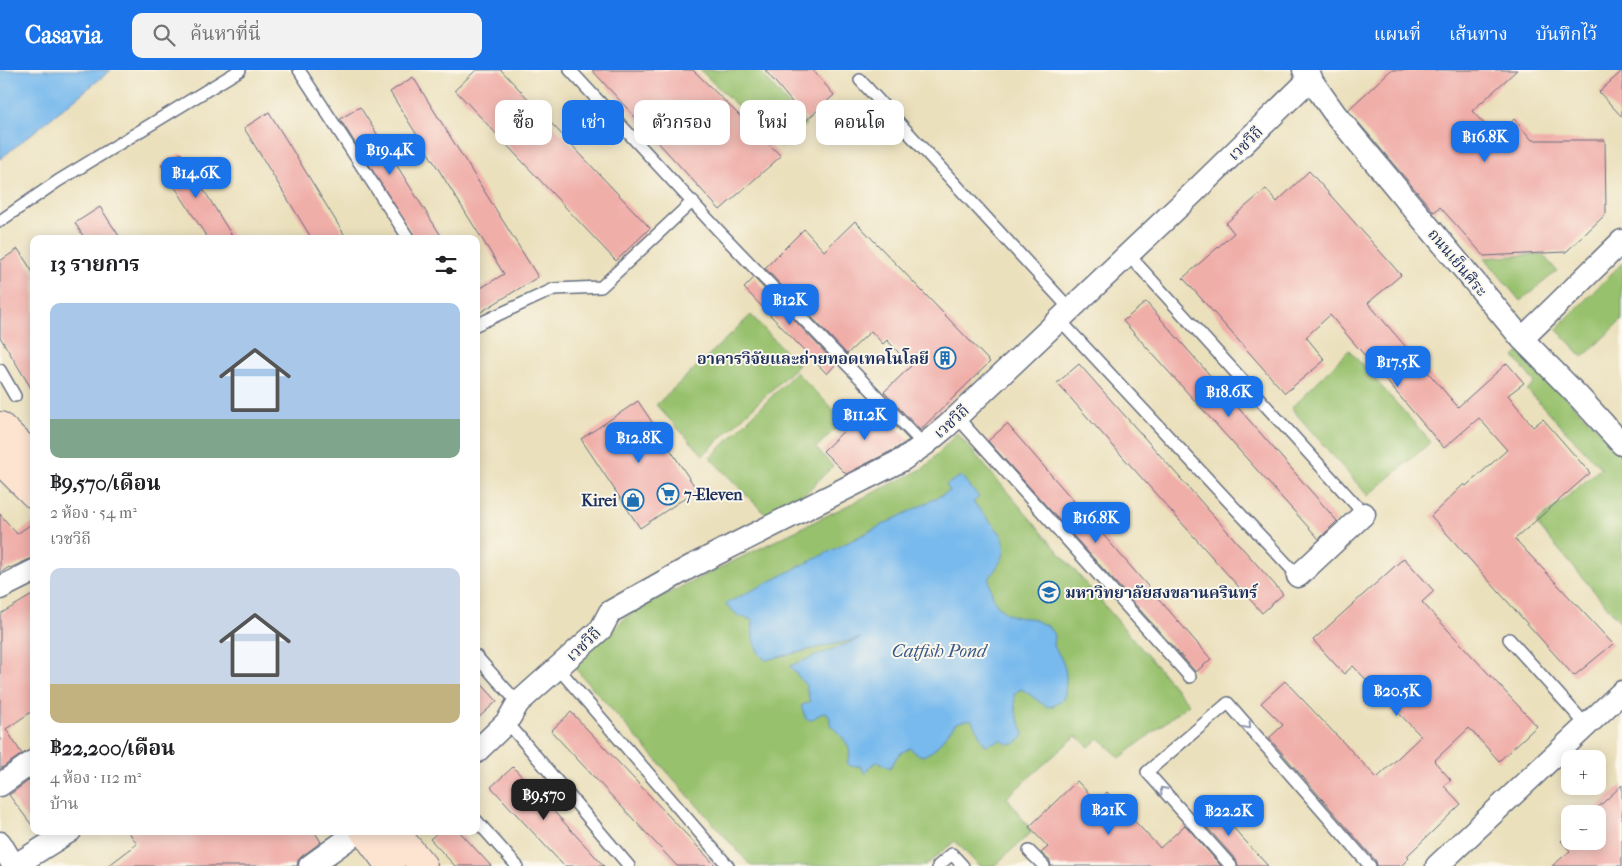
<!DOCTYPE html>
<html lang="th">
<head>
<meta charset="utf-8">
<style>
	:root { --surface:#fff; --page:#f2f2f2; --text:#202124; --muted:#757577; --accent:#1a73e8 }
	body { margin:0; font-family:"IM FELL French Canon","Noto Serif Thai",serif; background:var(--page); color:var(--text); height:100vh; display:flex; flex-direction:column; font-size:19px; white-space:nowrap }
	* { box-sizing:border-box; margin:0 }
	p { font-size:16px; color:var(--muted) }
	.icon { flex:none; width:28px; height:28px; fill:none; stroke:currentColor; stroke-width:2; stroke-linecap:round; stroke-linejoin:round }
	.map { position:relative; flex:1; overflow:hidden }
	.panel { position:absolute; left:30px; top:165px; width:450px; height:600px; display:flex; flex-direction:column; background:var(--surface); border-radius:10px; box-shadow:0 2px 12px #0003 }
	.panel>* { flex:none }
	.top-card { position:absolute; left:495px; top:30px; width:475px; height:45px; display:flex; gap:10px }
	.fabs { position:absolute; left:1561px; top:680px; display:grid; gap:10px }
	.fabs a { display:grid; place-items:center; width:45px; height:45px; border-radius:10px; background:var(--surface); box-shadow:0 2px 12px #0003; font-size:25px }
	.price { position:absolute; translate:-50% -42px; padding:0 11px; border-radius:10px; background:var(--accent); color:#fff; font-size:16px; line-height:32px; filter:drop-shadow(0 1px 2px #0008) }
	.price::after { content:''; position:absolute; left:50%; top:30px; width:15px; height:11px; margin-left:-8px; background:inherit; clip-path:polygon(0 0,100% 0,50% 100%) }
	.price.current { background:#222; color:#fff }
	ul { padding:0; list-style:none }
	li { display:grid; align-content:center; gap:10px; height:265px; padding:0 20px }
	li span { display:grid; place-items:center; height:155px; border-radius:10px; color:#555 }
	li>.icon { margin-inline-start:auto }
	span .icon { width:90px; height:90px; fill:#fffc; stroke-width:1 }
	li b { font-size:21px }
	h2 { display:flex; justify-content:space-between; align-items:center; height:60px; padding:0 20px; font-size:21px }
	.pill { padding:0 18px; border-radius:10px; background:var(--surface); box-shadow:0 2px 12px #0003; font-size:18px; line-height:45px }
	.pill.current { background:var(--accent); color:#fff }
	header { display:flex; align-items:center; gap:30px; box-sizing:border-box; height:70px; padding:0 25px; background:var(--accent); color:#fff }
	header strong { font-size:24px }
	nav { display:flex; gap:28px; margin-inline-start:auto; font-size:18px }
	.search { width:350px; height:45px; background:var(--page); display:flex; align-items:center; gap:12px; box-sizing:border-box; padding:0 18px; border-radius:10px; color:var(--muted); font-size:19px }
	.map>svg:first-child { display:block }
</style>
</head>
<body>
<header>
<strong>Casavia</strong>
<div class="search"><svg class="icon" aria-label="search" viewBox="0 0 24 24"><circle cx="10" cy="10" r="6"/><path d="M15 15l6 6"/></svg>ค้นหาที่นี่</div>
<nav><a>แผนที่</a><a>เส้นทาง</a><a>บันทึกไว้</a></nav>
</header>
<div class="map">
<svg width="1622" height="796" viewBox="0 0 1622 796">
	<rect width="100%" height="100%" fill="#fbf7ec"/>
	<filter id="ink" filterUnits="userSpaceOnUse"><feTurbulence type="fractalNoise" baseFrequency=".02" numOctaves="2"/><feDisplacementMap in="SourceGraphic" scale="10" xChannelSelector="R" yChannelSelector="G"/><feConvolveMatrix kernelMatrix="1 2 1 2 8 2 1 2 1" color-interpolation-filters="sRGB"/></filter>
	<filter id="wash" filterUnits="userSpaceOnUse"><feTurbulence type="fractalNoise" baseFrequency=".0096" numOctaves="4" result="noise"/><feDisplacementMap in="SourceGraphic" scale="20" xChannelSelector="R" yChannelSelector="G"/><feGaussianBlur stdDeviation="1.12" result="paint"/><feColorMatrix in="noise" values="0 0 0 0 0 0 0 0 0 0 0 0 0 0 0 0 0 1.4 0 .05"/><feComposite in="paint" operator="in"/></filter>
	<g filter="url(#wash)">
		<rect width="100%" height="100%" fill="#ebe0bc"/>
		<path fill="#98c16d" stroke="#5a7866" d="M700 0H759L806 55 781 78Z
			M1542 184 1557 201 1520 231 1485 188Z
			M1622 193V250L1583 287 1556 259Z
			M751 245 798 295 703 385 656 335Z
			M1349 280 1431 372 1368 426 1291 338Z
			M1519 282 1622 382V554L1536 453 1601 398 1527 320 1535 313 1514 287Z
			M796 302 844 350 816 378 833 396 775 454 710 388Z
			M957 363 1189 634 1120 688 1099 668 1089 677 1076 666 1007 727 1032 762 994 796H979L955 771 925 796H751L572 595 636 539 924 398Z"/>
		<path fill="#78baed" stroke="#4a74a6" d="M0 0H111L0 89Z
			M961 406 979 427 973 432 1001 464C1010 485 999 492 989 509 992 528 996 542 1017 547 1021 548 1025 548 1029 548 1035 549 1039 554 1047 555L1054 565 1053 576C1061 586 1066 596 1066 609 1065 625 1067 630 1050 637 1038 634 1032 624 1021 619L1014 624 1016 643 1024 664 1022 668 1014 674 1005 673 1002 670 985 675 971 649 956 653 934 680 923 686 917 684 910 678 899 684 890 698 878 691 868 698 866 704 860 696H850L847 693C856 676 840 666 830 654V649L827 643 824 642 811 650 806 649 801 636 810 632 806 616 790 596 861 568 765 590C752 575 752 569 753 550L739 546 725 534 950 421 946 415Z"/>
		<g id="blocks">
			<path fill="#f0aea9" d="M476 0H501L650 158 616 191 455 20Z
				M592 0H693L781 86 720 140Z
				M765 0H813L834 25 807 50Z
				M1391 0H1517L1472 41 1496 67 1514 49 1532 70H1605L1606 144 1566 182 1484 186 1440 137 1434 142 1348 40Z
				M1622 1V47L1599 22Z
				M413 7 538 207 476 245V221L504 204 390 22Z
				M360 37 443 169H416L340 49Z
				M269 42 347 169H312L244 58Z
				M181 83 234 169H208L161 95Z
				M1309 101 1401 205 1368 233 1458 337 1507 293 1524 313 1508 325 1533 357 1543 349 1590 403 1515 469 1613 574 1574 606 1431 446 1464 414 1466 416 1507 380 1479 348 1444 378 1330 245 1306 267 1325 290 1285 323 1183 208 1234 163 1226 153 1266 119 1277 132Z
				M100 137 121 169H85L75 153Z
				M855 151 990 292 920 360 884 322 911 296 887 270 883 274 871 261 847 284 765 198 804 159 824 181Z
				M18 179 34 204V323L0 267V191Z
				M754 208 836 294 827 304 744 218Z
				M1146 232 1337 451 1319 469 1123 251Z
				M1079 294 1283 524 1262 543 1057 313Z
				M638 331 697 420 640 458 581 369Z
				M873 333 909 370 895 379 846 404 823 381Z
				M1007 354 1211 589 1196 602 988 371Z
				M0 444 17 464 34 452V487L10 498 9 497 0 503Z
				M1404 488 1434 521 1422 532 1537 656 1499 691 1469 658 1434 691 1451 710 1444 716 1461 734 1407 786 1409 788 1401 796H1377L1376 791 1269 668 1283 655 1261 633 1285 611 1377 708 1421 666 1353 596 1344 604 1313 570Z
				M34 524V640L6 659 22 684 0 699V544Z
				M476 608 497 631 476 650Z
				M571 642 716 796H677L551 661Z
				M513 697 604 796H564L491 717Z
				M34 707V758L9 725Z
				M1077 711 1097 732 1107 722 1160 778 1185 755 1221 796H1051L1050 791 1041 783 1048 777 1029 757Z
				M1622 715V796H1552L1570 781 1561 771 1570 763V771H1598V744H1591Z
				M1209 731 1268 796H1238L1237 791 1196 745 1195 743Z
				M128 761H314L321 772 302 786 298 790 297 796H108L137 774Z
				M439 761H459L491 796H455L430 769Z"/>
		</g>
	</g>
	<g filter="url(#ink)">
		<use href="#blocks" fill-opacity="0" stroke="#646d7f" stroke-width="1"/>
		<g fill="none" stroke-linecap="round" stroke-linejoin="round">
			<g stroke="#646d7f" stroke-width="14">
				<path id="lane" d="M299 0 409 169
					M570 0 718 160 924 375
					M860 10 1070 239
					M0 151 58 111 240 0
					M1128 184 1364 444
					M1059 249 1298 506
					M476 255 554 219 601 217 693 131
					M0 300 15 326
					M957 347 1190 607
					M1509 569 1587 656
					M476 586 518 633
					M558 598 728 796
					M507 652 629 796
					M476 750 517 796
					M1029 781 1044 796
					M938 796 952 784 963 796
					M1231 796 1147 702 1228 633 1370 796"/>
			</g>
			<g stroke="#646d7f" stroke-width="25">
				<path id="street" d="M1304 0 1335 44 1522 269 1578 326 1622 374
					M1522 269 1622 171
					M1298 506 1364 444
					M0 518 34 501
					M476 682 507 652 518 633 601 559 610 542 690 497 902 390 924 375 947 356 1191 125 1311 8
					M0 715 34 691
					M0 773 14 796
					M14 796 70 761
					M310 796 359 761
					M1437 796 1622 622"/>
			</g>
			<g stroke="#646d7f" stroke-width="30">
				<path id="secondary" d="M0 356 34 388
					M0 390 34 424
					M364 761 390 796
					M394 761 423 796"/>
			</g>
			<use href="#lane" stroke="#fff" stroke-width="11"/>
			<use href="#street" stroke="#fff" stroke-width="22"/>
			<use href="#secondary" stroke="#fde4d1" stroke-width="28"/>
		</g>
		<defs><path id="oneway-chevron" d="M-2-3.5L2.5 0L-2 3.5" fill="none" stroke-width="1.6" stroke-linecap="round" stroke-linejoin="round" transform="scale(1.25)"/></defs>
		<g stroke="#8d97ae">
			<use href="#oneway-chevron" transform="translate(1248 656) rotate(49)"/>
			<use href="#oneway-chevron" transform="translate(1163 720) rotate(-132)"/>
		</g>
	</g>
	<defs>
		<g id="building-ring" transform="scale(1.125)"><circle r="9.5" fill="#fbf7ec" stroke="#1f6fb2" stroke-width="1.5"/><path d="M-4-6H4V6H1V3H-1V6H-4ZM-2.5-4.3h1.7v1.8h-1.7ZM.8-4.3h1.7v1.8H.8ZM-2.5-1h1.7V.8h-1.7ZM.8-1h1.7V.8H.8Z" fill="#1f6fb2"/></g>
		<g id="supermarket-ring" transform="scale(1.125)"><circle r="9.5" fill="#fbf7ec" stroke="#1f6fb2" stroke-width="1.5"/><path d="M-6-5.5h2.5l.6 2H6L4.5 2H-2.5L-4.4-4H-6ZM-1.5 3.2a1.3 1.3 0 1 0 .1 0ZM3 3.2a1.3 1.3 0 1 0 .1 0Z" fill="#1f6fb2"/></g>
		<g id="shop-ring" transform="scale(1.125)"><circle r="9.5" fill="#fbf7ec" stroke="#1f6fb2" stroke-width="1.5"/><path d="M-5-2.5h2.3a2.7 3.5 0 0 1 5.4 0H5L5.5 6h-11ZM-1.5-2.5h3a1.5 2.3 0 0 0-3 0Z" fill="#1f6fb2"/></g>
		<g id="university-ring" transform="scale(1.125)"><circle r="9.5" fill="#fbf7ec" stroke="#1f6fb2" stroke-width="1.5"/><path d="M0-5L7-2L0 1L-7-2ZM-4 1L0 2.5L4 1V4Q0 6-4 4Z" fill="#1f6fb2"/></g>
	</defs>
	<g fill-rule="evenodd">
		<use href="#building-ring" x="945" y="288"/>
		<use href="#supermarket-ring" x="668" y="424"/>
		<use href="#shop-ring" x="633" y="430"/>
		<use href="#university-ring" x="1049" y="522"/>
	</g>
	<g text-anchor="middle" stroke-width="4" stroke-linejoin="round" paint-order="stroke">
		<g font-size="16" fill="#1b2f5e" stroke="#fbf7ec">
			<text transform="translate(1245 73) rotate(-44)" y="6">เวชวิถี</text>
			<text transform="translate(1458 192) rotate(50)" y="6">ถนนเย็นศิระ</text>
			<text transform="translate(951 351) rotate(-42)" y="6">เวชวิถี</text>
			<text transform="translate(583 574) rotate(-44)" y="6">เวชวิถี</text>
		</g>
		<g font-size="16" font-weight="bold" fill="#1b2f5e" stroke="#fbf7ec" text-anchor="end">
			<text x="929" y="294">อาคารวิจัยและถ่ายทอดเทคโนโลยี</text>
			<text x="684" y="430" text-anchor="start">7-Eleven</text>
			<text x="617" y="436">Kirei</text>
			<text x="1065" y="528" text-anchor="start">มหาวิทยาลัยสงขลานครินทร์</text>
		</g>
		<g font-size="18" font-style="italic" fill="#375989" stroke="#fbf7ec">
			<text x="939" y="587">Catfish Pond</text>
		</g>
	</g>
</svg>
<div class="fabs">
<a>+</a>
<a>−</a>
</div>
<b class="price" style="left:1485px;top:93px">฿16.8K</b>
<b class="price" style="left:390px;top:106px">฿19.4K</b>
<b class="price" style="left:196px;top:129px">฿14.6K</b>
<b class="price" style="left:790px;top:256px">฿12K</b>
<b class="price" style="left:1398px;top:318px">฿17.5K</b>
<b class="price" style="left:1229px;top:348px">฿18.6K</b>
<b class="price" style="left:865px;top:371px">฿11.2K</b>
<b class="price" style="left:639px;top:394px">฿12.8K</b>
<b class="price" style="left:1096px;top:474px">฿16.8K</b>
<b class="price" style="left:1397px;top:647px">฿20.5K</b>
<b class="price current" style="left:544px;top:751px">฿9,570</b>
<b class="price" style="left:1109px;top:766px">฿21K</b>
<b class="price" style="left:1229px;top:767px">฿22.2K</b>
<div class="top-card">
<a class="pill">ซื้อ</a>
<a class="pill current">เช่า</a>
<a class="pill">ตัวกรอง</a>
<a class="pill">ใหม่</a>
<a class="pill">คอนโด</a>
</div>
<section class="panel">
<h2>13 รายการ<svg class="icon" aria-label="filters" viewBox="0 0 24 24"><path d="M4 7h16M4 17h16"/><circle cx="9" cy="7" r="2"/><circle cx="15" cy="17" r="2"/></svg></h2>
<ul>
<li><span style="background:linear-gradient(#a9c7e8 75%,#7fa58c 0)"><svg class="icon" aria-label="home" viewBox="0 0 24 24"><path d="M3 11l9-7 9 7M6 9v11h12V9"/></svg></span><div><b>฿9,570/เดือน</b><p>2 ห้อง · 54 m²</p><p>เวชวิถี</p></div></li>
<li><span style="background:linear-gradient(#c9d6e8 75%,#c2b280 0)"><svg class="icon" aria-label="home" viewBox="0 0 24 24"><path d="M3 11l9-7 9 7M6 9v11h12V9"/></svg></span><div><b>฿22,200/เดือน</b><p>4 ห้อง · 112 m²</p><p>บ้าน</p></div></li>
</ul>
</section>
</div>
</body>
</html>
